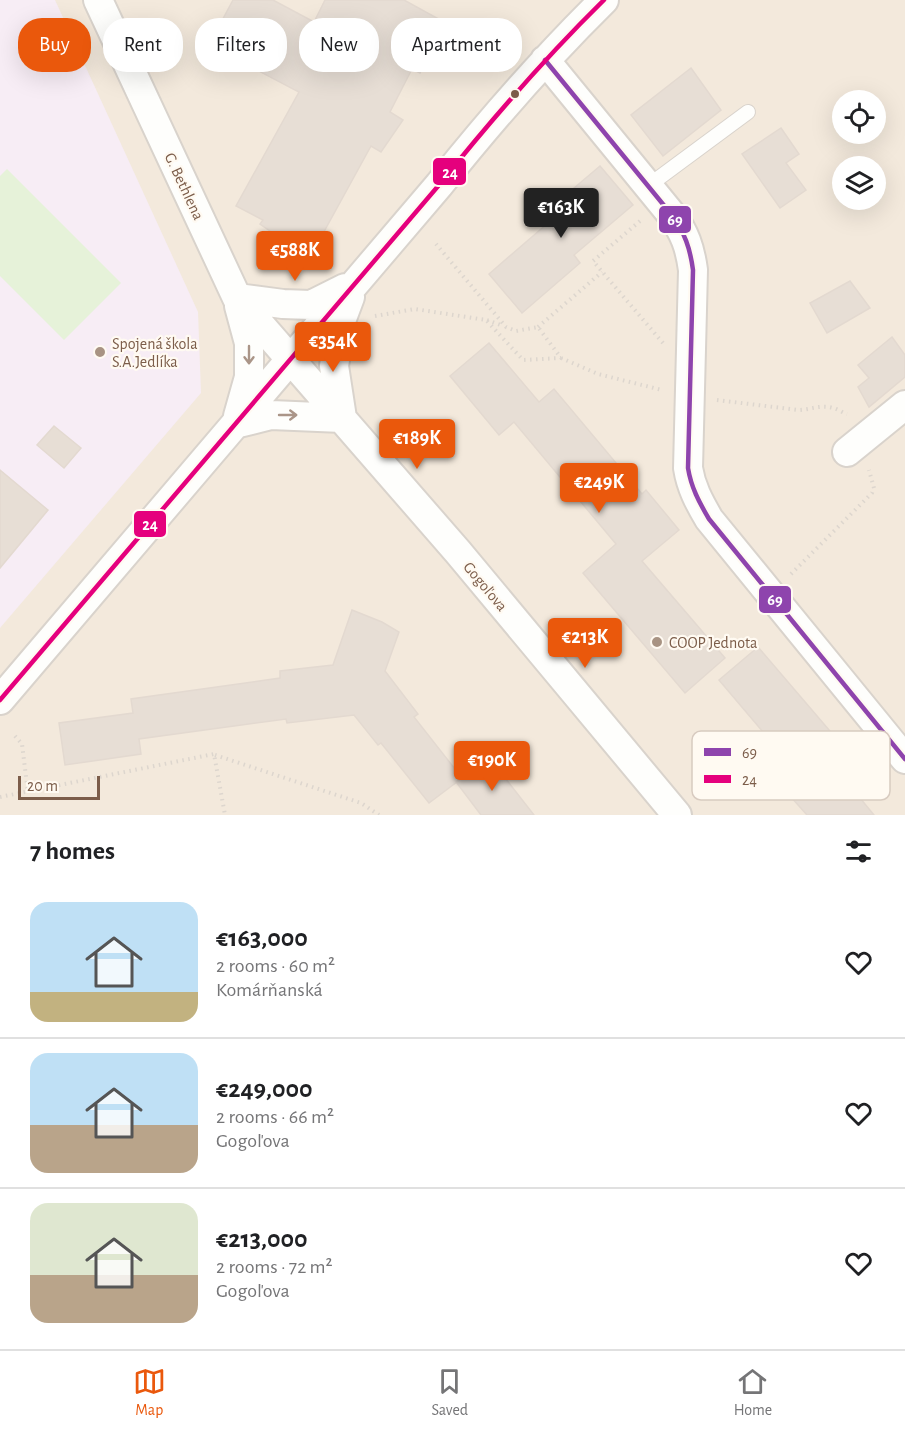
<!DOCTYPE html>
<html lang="en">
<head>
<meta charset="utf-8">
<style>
	:root { --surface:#fff; --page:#f2f2f2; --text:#202124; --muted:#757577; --line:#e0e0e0; --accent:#ea580c }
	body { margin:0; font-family:"Alegreya Sans",sans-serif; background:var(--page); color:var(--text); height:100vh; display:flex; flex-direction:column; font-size:22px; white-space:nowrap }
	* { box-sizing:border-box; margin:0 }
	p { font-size:20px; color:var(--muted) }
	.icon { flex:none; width:33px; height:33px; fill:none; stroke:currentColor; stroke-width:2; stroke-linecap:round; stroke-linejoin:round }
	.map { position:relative; height:815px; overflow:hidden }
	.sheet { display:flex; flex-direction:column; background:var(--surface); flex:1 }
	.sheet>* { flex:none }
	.banner { position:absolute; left:18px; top:18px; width:600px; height:54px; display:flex; gap:12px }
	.controls { position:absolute; left:832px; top:90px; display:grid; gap:12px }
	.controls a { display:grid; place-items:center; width:54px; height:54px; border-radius:50%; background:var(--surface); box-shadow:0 6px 24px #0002; font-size:30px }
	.scale { position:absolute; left:18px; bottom:15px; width:82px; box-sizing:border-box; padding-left:6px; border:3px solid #7c5d4a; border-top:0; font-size:16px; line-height:21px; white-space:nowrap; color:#7c5d4a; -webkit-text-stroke:4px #fffaf2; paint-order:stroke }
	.price { position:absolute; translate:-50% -51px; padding:0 14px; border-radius:6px; background:var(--accent); color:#fff; font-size:20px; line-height:39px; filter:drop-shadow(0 2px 3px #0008) }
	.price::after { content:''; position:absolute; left:50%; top:36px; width:18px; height:14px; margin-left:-9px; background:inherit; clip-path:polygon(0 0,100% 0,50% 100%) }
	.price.active { background:#222; color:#fff }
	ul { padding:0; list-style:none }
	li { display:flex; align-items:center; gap:18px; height:150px; padding:0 30px }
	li+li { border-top:2px solid var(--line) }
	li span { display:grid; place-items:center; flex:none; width:168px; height:120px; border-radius:18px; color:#555 }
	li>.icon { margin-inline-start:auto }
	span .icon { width:72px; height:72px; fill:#fffc; stroke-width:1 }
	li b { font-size:26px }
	h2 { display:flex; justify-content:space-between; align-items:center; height:72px; padding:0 30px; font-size:26px }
	.tag { padding:0 21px; border-radius:24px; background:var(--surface); box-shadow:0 6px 24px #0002; font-size:21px; line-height:54px }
	.tag.active { background:var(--accent); color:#fff }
	.dock { display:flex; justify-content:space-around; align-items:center; height:84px; border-top:2px solid var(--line); background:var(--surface); font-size:16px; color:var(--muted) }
	.dock a { display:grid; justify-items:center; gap:3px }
	.dock .active { color:var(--accent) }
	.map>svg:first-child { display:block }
</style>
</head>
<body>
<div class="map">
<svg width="905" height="815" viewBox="0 0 905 815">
	<rect width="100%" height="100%" fill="#faf6ee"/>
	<path fill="#f3e9dc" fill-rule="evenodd" d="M0 0H905V815H0ZM843 100H876V134H843ZM843 166H876V200H843Z"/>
	<path fill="#f7edf5" d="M0 0H55L198 312 201 393 0 628Z"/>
	<path fill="#e6f2d9" d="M7 169 121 283 64 340 0 276V176Z"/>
	<path fill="#e7ded5" stroke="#e3d9d0" stroke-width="1.5" d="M233 0H273L314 22 325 0H404L446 23 420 73 412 69 390 112 403 120 381 152 371 146 315 248 301 242 296 249 260 224 263 220 236 206 299 92 209 45Z
		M691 68 721 110 663 156 631 115Z
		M781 128 799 154 786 163 806 190 780 208 742 154Z
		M600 166 633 205 574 255 580 263 522 313 489 274 548 223 541 216Z
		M850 281 870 308 827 333 810 303Z
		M892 337 905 355V377L869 407 858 387 869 378 858 365Z
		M489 343 539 402 554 389 642 494 646 490 679 530 642 561 725 658 685 693 583 573 616 544 514 422 499 435 450 376Z
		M54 426 81 448 64 468 37 445Z
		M0 470 48 510 0 568Z
		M352 610 382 622 399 632 385 671 418 714 414 717 462 778 429 803 381 743 378 745 354 715 287 723 286 719 139 739 141 754 65 765 59 723 133 713 131 699 280 678V671L333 665Z
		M758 647 847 751 832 764 874 815H807L791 797 807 784 719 680Z
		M489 757 509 783 534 815H481L478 811 456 782Z"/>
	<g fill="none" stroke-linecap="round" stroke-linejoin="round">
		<g stroke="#d9d3cc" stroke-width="16">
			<path id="service" d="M648 186 748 112"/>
		</g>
		<g stroke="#d9d3cc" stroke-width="32">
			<path id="minor" d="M98 0 237 298 458 552 677 815
				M545 60 671 214C685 233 690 248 693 270L688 468C691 487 699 502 709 519L905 759
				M237 298 283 304 311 305 345 288
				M238 416 249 377V343L239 306
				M342 418 334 366 341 321 350 297
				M235 424 271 415 342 418
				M847 452 905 405
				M0 700 439 185C491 120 545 58 604 0"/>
		</g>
		<path stroke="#ddd6ce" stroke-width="4" stroke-dasharray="1.5 4.5" stroke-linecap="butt" d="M640 221 593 261 663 343
			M375 316 415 309 486 320 523 360 561 358 538 327 516 331 506 327 436 244
			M487 320 503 326
			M538 327 602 272
			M561 358 598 374 662 390
			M717 400 798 410C810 410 821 404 833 408 838 409 843 413 847 414
			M791 574 872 493 874 488 869 470
			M15 736 22 744 28 793
			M215 755 361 803 379 815
			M0 797 214 754 225 815"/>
		<use href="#service" stroke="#fefefc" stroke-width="14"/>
		<use href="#minor" stroke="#fefefc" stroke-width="28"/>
		<g stroke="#fffaf2" stroke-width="9">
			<path id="bus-1" d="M545 60 671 214C685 233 690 248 693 270L688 468C691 487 699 502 709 519L905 759"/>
		</g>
		<g stroke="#fffaf2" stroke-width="9">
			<path id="bus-2" d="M0 700 439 185C491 120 545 58 604 0"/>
		</g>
		<use href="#bus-1" stroke="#8e44ad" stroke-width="4.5"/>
		<use href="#bus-2" stroke="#e5007d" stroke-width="4.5"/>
	</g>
	<defs><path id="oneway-shaft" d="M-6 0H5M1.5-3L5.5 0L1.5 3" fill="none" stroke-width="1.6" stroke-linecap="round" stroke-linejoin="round" transform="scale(1.5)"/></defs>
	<g stroke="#aa9588">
		<use href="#oneway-shaft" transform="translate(249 355) rotate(90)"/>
		<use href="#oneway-shaft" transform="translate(288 415)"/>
	</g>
	<circle fill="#7c5d4a" stroke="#fffaf2" stroke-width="2" cx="515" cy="94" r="5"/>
	<g fill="#a89383" stroke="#fffaf2" stroke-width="2">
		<circle cx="100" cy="352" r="6"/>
		<circle cx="657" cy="642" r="6"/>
	</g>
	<g text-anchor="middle" stroke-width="4.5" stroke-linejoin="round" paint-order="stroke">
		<g font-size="16" fill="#7c5d4a" stroke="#fffaf2">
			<text transform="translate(185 186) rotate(65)" y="6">G. Bethlena</text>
			<text transform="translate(486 586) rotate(50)" y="6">Gogoľova</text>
		</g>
		<g font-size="16" fill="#7c5d4a" stroke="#fffaf2" text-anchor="start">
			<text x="112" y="349">Spojená škola<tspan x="112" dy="18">S.A.Jedlíka</tspan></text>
			<text x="669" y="648">COOP Jednota</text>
		</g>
	</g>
	<rect x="692" y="731" width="198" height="69" rx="9" fill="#fffaf2" stroke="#d8cbc0" stroke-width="1.5"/>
	<rect x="704" y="748" width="27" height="8" fill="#8e44ad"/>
	<rect x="704" y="775" width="27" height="8" fill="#e5007d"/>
	<g font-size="16" fill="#7c5d4a">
		<text x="742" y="758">69</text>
		<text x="742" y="785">24</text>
	</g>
	<g stroke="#fffaf2" stroke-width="2">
		<rect x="432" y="157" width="35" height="29" rx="6" fill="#e5007d"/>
		<rect x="658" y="205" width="34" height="29" rx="6" fill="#8e44ad"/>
		<rect x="133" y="510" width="34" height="28" rx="6" fill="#e5007d"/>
		<rect x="758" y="585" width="34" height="29" rx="6" fill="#8e44ad"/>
	</g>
	<g font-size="16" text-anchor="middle" font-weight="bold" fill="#fff">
		<text x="450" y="178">24</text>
		<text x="675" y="225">69</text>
		<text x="150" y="530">24</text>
		<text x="775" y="605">69</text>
	</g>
</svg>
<div class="controls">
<a><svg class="icon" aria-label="locate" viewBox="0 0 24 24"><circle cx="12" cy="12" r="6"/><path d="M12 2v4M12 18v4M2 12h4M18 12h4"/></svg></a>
<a><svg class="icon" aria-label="layers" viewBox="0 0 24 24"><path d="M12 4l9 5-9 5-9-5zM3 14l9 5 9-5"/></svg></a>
</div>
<div class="scale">20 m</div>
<b class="price active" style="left:561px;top:239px">€163K</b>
<b class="price" style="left:295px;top:282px">€588K</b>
<b class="price" style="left:333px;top:373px">€354K</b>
<b class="price" style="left:417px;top:470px">€189K</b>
<b class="price" style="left:599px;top:514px">€249K</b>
<b class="price" style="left:585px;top:669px">€213K</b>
<b class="price" style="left:492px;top:792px">€190K</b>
<div class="banner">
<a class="tag active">Buy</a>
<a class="tag">Rent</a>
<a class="tag">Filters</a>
<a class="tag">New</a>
<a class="tag">Apartment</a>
</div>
</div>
<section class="sheet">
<h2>7 homes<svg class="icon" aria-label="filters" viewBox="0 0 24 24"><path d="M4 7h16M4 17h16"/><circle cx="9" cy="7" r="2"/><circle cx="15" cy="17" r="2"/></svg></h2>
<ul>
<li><span style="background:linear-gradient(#bfe0f5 75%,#c2b280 0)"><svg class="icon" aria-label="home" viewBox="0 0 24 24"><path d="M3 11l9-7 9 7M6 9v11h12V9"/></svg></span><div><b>€163,000</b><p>2 rooms · 60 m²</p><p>Komárňanská</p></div><svg class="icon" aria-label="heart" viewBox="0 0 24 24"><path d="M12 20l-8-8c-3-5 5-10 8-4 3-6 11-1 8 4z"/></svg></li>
<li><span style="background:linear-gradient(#bfe0f5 60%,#b9a48a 0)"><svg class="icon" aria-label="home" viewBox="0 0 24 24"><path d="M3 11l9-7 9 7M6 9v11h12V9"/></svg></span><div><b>€249,000</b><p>2 rooms · 66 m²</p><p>Gogoľova</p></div><svg class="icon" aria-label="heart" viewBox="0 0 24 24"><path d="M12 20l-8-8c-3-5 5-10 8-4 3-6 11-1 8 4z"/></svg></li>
<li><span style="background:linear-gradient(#dfe7d0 60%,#b9a48a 0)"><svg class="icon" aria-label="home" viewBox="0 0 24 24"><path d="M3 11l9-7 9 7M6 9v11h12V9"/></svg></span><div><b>€213,000</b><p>2 rooms · 72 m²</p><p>Gogoľova</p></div><svg class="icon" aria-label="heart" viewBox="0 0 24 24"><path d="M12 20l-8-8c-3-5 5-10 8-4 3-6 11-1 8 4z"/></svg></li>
</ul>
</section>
<nav class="dock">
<a class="active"><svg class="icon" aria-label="map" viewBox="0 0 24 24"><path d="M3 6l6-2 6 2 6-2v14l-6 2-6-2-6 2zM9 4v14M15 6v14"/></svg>Map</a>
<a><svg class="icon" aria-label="saved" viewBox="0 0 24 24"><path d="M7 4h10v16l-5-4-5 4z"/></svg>Saved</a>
<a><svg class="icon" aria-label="home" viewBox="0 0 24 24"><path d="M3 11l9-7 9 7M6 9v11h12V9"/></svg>Home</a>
</nav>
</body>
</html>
